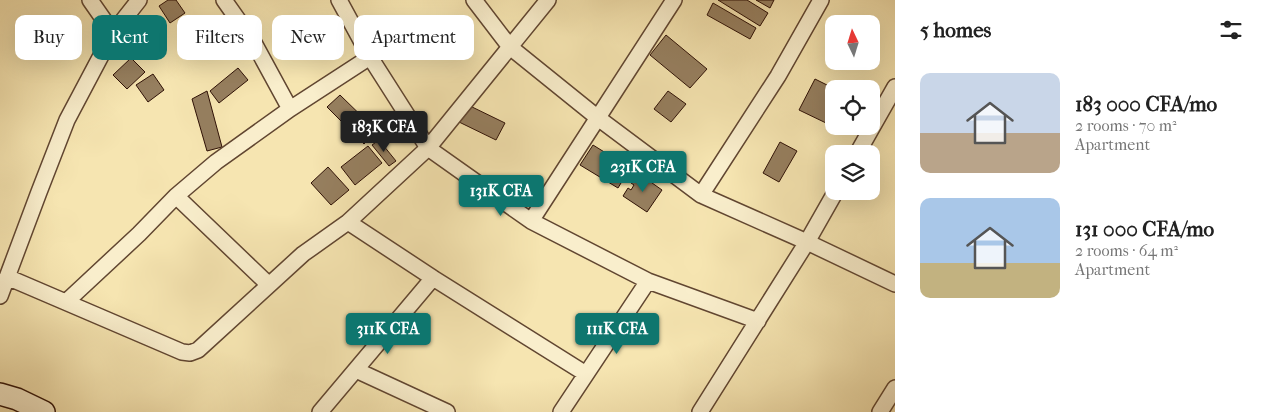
<!DOCTYPE html>
<html lang="en">
<head>
<meta charset="utf-8">
<style>
	:root { --surface:#fff; --page:#f2f2f2; --text:#222; --muted:#767676; --accent:#0f766e }
	body { margin:0; font-family:"IM FELL French Canon",serif; background:var(--page); color:var(--text); height:100vh; display:flex; flex-direction:column; font-size:19px; white-space:nowrap }
	* { box-sizing:border-box; margin:0 }
	p { font-size:16px; color:var(--muted) }
	.icon { flex:none; width:28px; height:28px; fill:none; stroke:currentColor; stroke-width:2; stroke-linecap:round; stroke-linejoin:round }
	.map { position:relative; flex:1; overflow:hidden }
	.panel { display:flex; flex-direction:column; background:var(--surface); width:375px }
	.panel>* { flex:none }
	.banner { position:absolute; left:15px; top:15px; width:475px; height:45px; display:flex; gap:10px }
	.needle { width:32px; rotate:356deg }
	.controls { position:absolute; left:825px; top:15px; display:grid; gap:10px }
	.controls a { display:grid; place-items:center; width:55px; height:55px; border-radius:10px; background:var(--surface); box-shadow:0 5px 20px #0002; font-size:25px }
	.price { position:absolute; translate:-50% -42px; padding:0 11px; border-radius:5px; background:var(--accent); color:#fff; font-size:16px; line-height:32px; filter:drop-shadow(0 1px 2px #0008) }
	.price::after { content:''; position:absolute; left:50%; top:30px; width:15px; height:11px; margin-left:-8px; background:inherit; clip-path:polygon(0 0,100% 0,50% 100%) }
	.price.on { background:#222; color:#fff }
	ul { padding:0; list-style:none }
	li { display:flex; align-items:center; gap:15px; height:125px; padding:0 25px }
	li span { display:grid; place-items:center; flex:none; width:140px; height:100px; border-radius:10px; color:#555 }
	li>.icon { margin-inline-start:auto }
	span .icon { width:60px; height:60px; fill:#fffc; stroke-width:1 }
	li b { font-size:21px }
	h2 { display:flex; justify-content:space-between; align-items:center; height:60px; padding:0 25px; font-size:21px }
	.tag { padding:0 18px; border-radius:10px; background:var(--surface); box-shadow:0 5px 20px #0002; font-size:18px; line-height:45px }
	.tag.on { background:var(--accent); color:#fff }
	main { display:flex; flex:1; min-height:0 }
	.map>svg:first-child { display:block }
</style>
</head>
<body>
<main>
<div class="map">
<svg width="895" height="412" viewBox="0 0 895 412">
	<rect width="100%" height="100%" fill="#f6e5b1"/>
	<filter id="stains"><feTurbulence type="fractalNoise" baseFrequency=".004" numOctaves="4"/><feColorMatrix values="0 0 0 0 .2 0 0 0 0 .09 0 0 0 0 .02 0 0 0 .5 -.17"/></filter>
	<radialGradient id="worn" r=".72"><stop offset=".6" stop-color="#630" stop-opacity="0"/><stop offset="1" stop-color="#630" stop-opacity=".3"/></radialGradient>
	<path fill="#967f5f" stroke="#2f1106" d="M168 0H176L185 13 170 23 159 6Z
		M718 0H747L768 13 760 26Z
		M756 0H774L770 8Z
		M713 3 756 28 750 39 707 15Z
		M666 35 707 69 690 88 650 55Z
		M131 58 145 72 127 89 113 75Z
		M238 68 248 80 219 103 210 91Z
		M153 74 164 90 148 102 136 85Z
		M815 79 835 89H834V126H853L849 134 799 110Z
		M207 91 222 147 207 151 192 99Z
		M668 91 686 104 671 122 654 109Z
		M340 95 377 131 364 144 327 107Z
		M468 105 505 123 496 140 459 122Z
		M379 140 396 161 389 166 372 145Z
		M780 142 797 151 779 182 763 173Z
		M593 145 630 168 618 188 580 165Z
		M368 146 382 163 355 185 341 167Z
		M328 167 349 190 331 205 311 183Z
		M638 173 662 190 647 212 623 196 628 188 631 190 634 185 631 183Z"/>
	<g fill="none" stroke-linecap="round" stroke-linejoin="round">
		<g stroke="#614631" stroke-width="18">
			<path id="street" d="M90 0 113 33
				M224 0 253 41 290 109
				M339 0 370 57 428 148 531 221 648 281 758 321
				M474 0 510 47 598 118 701 195 807 242 895 284
				M857 154 895 87
				M701 195 778 76 821 0
				M176 196 269 285
				M531 221 674 0
				M348 222 433 278 586 374
				M7 277 182 352 190 353 198 350 303 254 348 222 428 148 548 0
				M0 296 39 192 67 120 113 33 139 0
				M66 302 139 234 176 196 216 162 290 109 370 57
				M356 370 447 412
				M320 412 433 278
				M561 412 648 281
				M700 412 807 242 836 191
				M880 412 895 388"/>
		</g>
		<g stroke="#2f1106" stroke-width="24">
			<path id="secondary" d="M0 394 17 399 44 412"/>
		</g>
		<use href="#street" stroke="#f9eecc" stroke-width="15"/>
		<use href="#secondary" stroke="#f9eecc" stroke-width="21"/>
	</g>
	<rect width="100%" height="100%" filter="url(#stains)"/>
	<rect width="100%" height="100%" fill="url(#worn)"/>
</svg>
<div class="controls">
<a><svg class="needle" viewBox="-14 -14 28 28"><path d="M0-13l5 13h-10z" fill="#e53935"/><path d="M0 13l5-13h-10z" fill="#767676"/></svg></a>
<a><svg class="icon" aria-label="locate" viewBox="0 0 24 24"><circle cx="12" cy="12" r="6"/><path d="M12 2v4M12 18v4M2 12h4M18 12h4"/></svg></a>
<a><svg class="icon" aria-label="layers" viewBox="0 0 24 24"><path d="M12 4l9 5-9 5-9-5zM3 14l9 5 9-5"/></svg></a>
</div>
<b class="price on" style="left:384px;top:153px">183K CFA</b>
<b class="price" style="left:643px;top:193px">231K CFA</b>
<b class="price" style="left:501px;top:217px">131K CFA</b>
<b class="price" style="left:388px;top:355px">311K CFA</b>
<b class="price" style="left:617px;top:355px">111K CFA</b>
<div class="banner">
<a class="tag">Buy</a>
<a class="tag on">Rent</a>
<a class="tag">Filters</a>
<a class="tag">New</a>
<a class="tag">Apartment</a>
</div>
</div>
<section class="panel">
<h2>5 homes<svg class="icon" aria-label="filters" viewBox="0 0 24 24"><path d="M4 7h16M4 17h16"/><circle cx="9" cy="7" r="2"/><circle cx="15" cy="17" r="2"/></svg></h2>
<ul>
<li><span style="background:linear-gradient(#c9d6e8 60%,#b9a48a 0)"><svg class="icon" aria-label="home" viewBox="0 0 24 24"><path d="M3 11l9-7 9 7M6 9v11h12V9"/></svg></span><div><b>183 000 CFA/mo</b><p>2 rooms · 70 m²</p><p>Apartment</p></div></li>
<li><span style="background:linear-gradient(#a9c7e8 65%,#c2b280 0)"><svg class="icon" aria-label="home" viewBox="0 0 24 24"><path d="M3 11l9-7 9 7M6 9v11h12V9"/></svg></span><div><b>131 000 CFA/mo</b><p>2 rooms · 64 m²</p><p>Apartment</p></div></li>
</ul>
</section>
</main>
</body>
</html>
